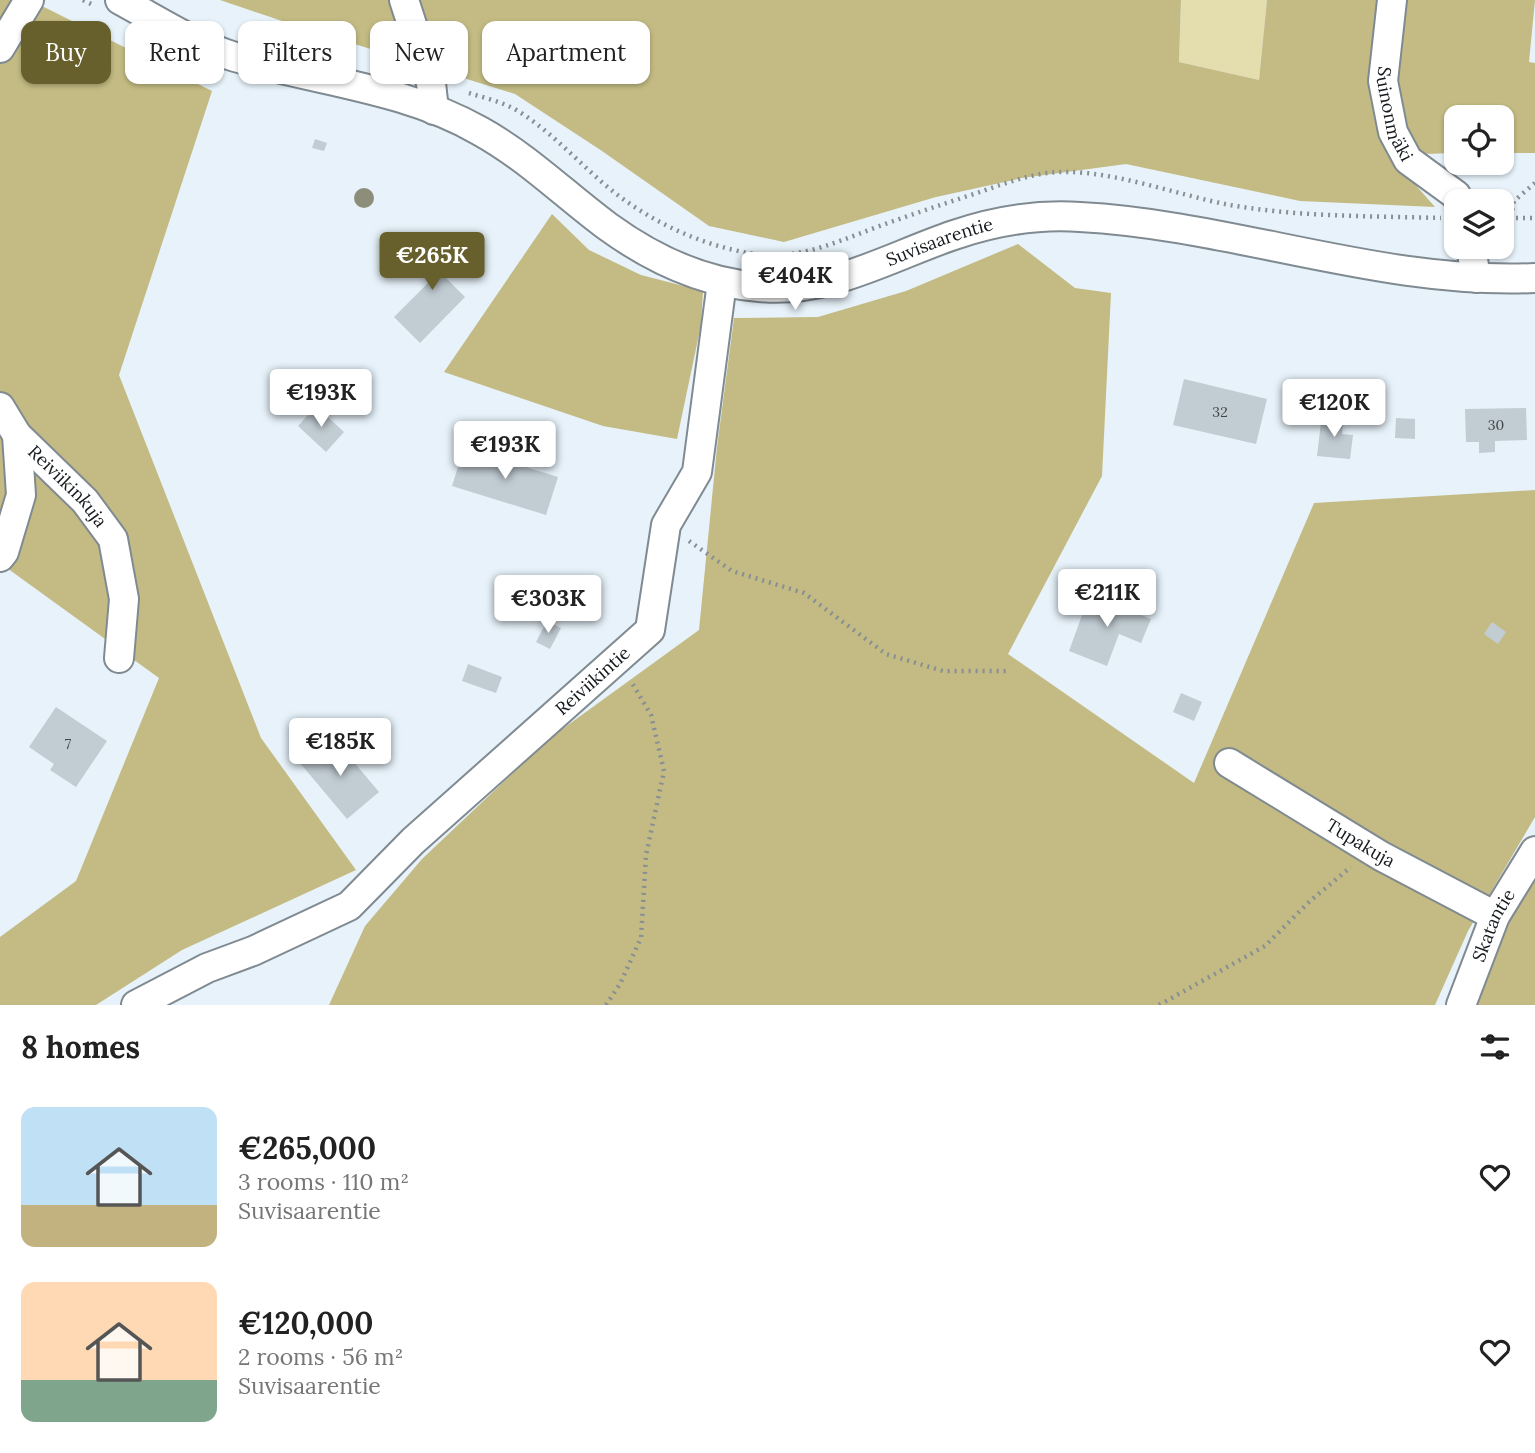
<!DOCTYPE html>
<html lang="en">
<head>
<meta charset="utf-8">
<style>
	:root { --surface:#fff; --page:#f2f2f2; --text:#222; --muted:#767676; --accent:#67602c }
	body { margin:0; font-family:Lora,serif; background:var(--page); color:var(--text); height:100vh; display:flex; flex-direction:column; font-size:26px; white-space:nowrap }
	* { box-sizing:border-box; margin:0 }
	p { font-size:23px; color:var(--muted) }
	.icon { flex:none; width:38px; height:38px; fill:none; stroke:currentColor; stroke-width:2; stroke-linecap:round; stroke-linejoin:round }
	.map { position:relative; height:1005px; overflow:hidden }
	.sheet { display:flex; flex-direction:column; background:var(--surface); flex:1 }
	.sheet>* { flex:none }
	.guide { position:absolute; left:21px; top:21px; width:700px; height:63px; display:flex; gap:14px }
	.buttons { position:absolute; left:1444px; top:105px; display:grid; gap:14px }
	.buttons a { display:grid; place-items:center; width:70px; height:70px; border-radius:14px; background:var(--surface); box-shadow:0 2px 5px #0004; font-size:35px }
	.price { position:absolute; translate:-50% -60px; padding:0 16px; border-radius:7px; background:#fff; color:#222; font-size:23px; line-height:46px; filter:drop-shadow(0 2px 4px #0008) }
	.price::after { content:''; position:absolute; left:50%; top:42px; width:21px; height:16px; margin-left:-10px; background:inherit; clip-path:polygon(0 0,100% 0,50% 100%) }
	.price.current { background:var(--accent); color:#fff }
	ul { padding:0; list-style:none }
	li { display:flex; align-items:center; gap:21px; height:175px; padding:0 21px }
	li span { display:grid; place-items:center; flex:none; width:196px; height:140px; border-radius:14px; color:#555 }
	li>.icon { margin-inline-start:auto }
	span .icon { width:84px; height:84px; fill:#fffc; stroke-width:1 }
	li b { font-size:30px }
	h2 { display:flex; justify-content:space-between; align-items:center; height:84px; padding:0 21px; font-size:30px }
	.chip { padding:0 24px; border-radius:14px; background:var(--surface); box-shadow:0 2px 5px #0004; font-size:24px; line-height:63px }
	.chip.current { background:var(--accent); color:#fff }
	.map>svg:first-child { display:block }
</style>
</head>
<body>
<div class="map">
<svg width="1535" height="1005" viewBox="0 0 1535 1005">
	<rect width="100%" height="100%" fill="#e7f2fa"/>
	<path fill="#e4deaf" d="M1181 0H1267L1259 80 1179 62Z"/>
	<path fill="#c3bb83" d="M0 0H30L212 91 119 375 261 738 356 870 182 950 96 1005H0V937L76 881 159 678 0 563Z
		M220 0H1181L1179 62 1259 80 1267 0H1535L1529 62 1535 63V153H1502V117H1456V153L1389 155 1435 207 1300 201 1126 164 1022 178 936 197 784 242 709 226 602 151 515 94 297 26Z
		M552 214 589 250 641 275 703 291 701 325 677 439 603 426 444 372Z
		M1018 244 1075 288 1111 293 1102 476 1008 654 1194 783 1314 503 1535 490V817L1468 931 1435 1005H329L365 926 422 859 550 738 699 630 717 447 734 318 818 317 906 291Z
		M1535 868V1005H1469L1478 978Z"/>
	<path fill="#c1ccd3" d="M315 139 327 143 324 151 312 148Z
		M445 232 462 249 439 271 465 297 420 343 394 317 434 277 417 259Z
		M1184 379 1267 399 1256 444 1173 425Z
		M316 406 344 432 326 452 298 426Z
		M1526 408 1527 440 1495 441V452L1479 453V442H1466L1465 409Z
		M1322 414 1344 417 1342 434 1353 435 1350 459 1317 456Z
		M1396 418 1415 419V439L1395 438Z
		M464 448 558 477 546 515 452 486Z
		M1089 596 1115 607 1119 599 1138 607 1136 613 1151 619 1141 643 1119 634 1107 666 1069 651Z
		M547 621 561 628 550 649 536 642Z
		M1492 622 1506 632 1498 644 1484 634Z
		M468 664 502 677 496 693 462 681Z
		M1181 693 1202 702 1194 721 1173 712Z
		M56 707 107 741 76 787 50 770 54 764 29 747Z
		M332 736 379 792 347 819 300 763Z"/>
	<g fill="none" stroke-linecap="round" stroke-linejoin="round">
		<g stroke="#808a91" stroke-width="32">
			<g id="minor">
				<path id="s1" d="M120 0C157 20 195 45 235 57 316 81 405 88 480 131 527 157 564 194 607 226 651 258 704 283 759 287 829 294 889 257 954 235 995 221 1036 214 1080 217 1233 225 1380 285 1535 278"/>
				<path d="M404 0 431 83 434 110"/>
				<path id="s2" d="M1392 0 1383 81 1393 132 1408 160 1456 195 1459 201"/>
				<path d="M0 48 29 0"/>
				<path d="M1471 247 1476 278"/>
				<path id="s3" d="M0 407 17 435 85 501 113 539 124 599 119 658"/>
				<path d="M0 557 4 552 21 495 17 435"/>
				<path id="s4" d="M1229 763 1381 856 1495 916"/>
				<path id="s5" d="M136 1005 207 968 253 951 349 906 413 841 650 630 666 525 697 472 722 282"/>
				<path id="s6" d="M1461 1005 1495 916 1535 851"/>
			</g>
		</g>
		<path stroke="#878e94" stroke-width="4.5" stroke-dasharray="2 5" stroke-linecap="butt" d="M83 0 95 6
			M469 93C485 98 503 102 518 111 555 134 582 167 615 193 650 220 691 240 734 250 790 264 826 246 877 227 910 215 943 204 977 193 1000 185 1024 176 1048 173 1102 166 1176 195 1230 205 1299 217 1371 216 1441 218
			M1511 217 1514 201 1535 183
			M1502 218H1535
			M689 541 732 571 804 593 886 654 943 671H1006
			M606 1005 620 984 641 938 646 855 664 771 651 715 631 681
			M1159 1005 1265 946 1310 901 1351 867"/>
		<use href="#minor" stroke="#fff" stroke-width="28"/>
	</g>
	<circle fill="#8d8e79" cx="364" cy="198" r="10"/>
	<g text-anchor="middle" stroke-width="5" stroke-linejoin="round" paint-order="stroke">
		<g font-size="14" fill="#41464a">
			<text x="1220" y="417">32</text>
			<text x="1496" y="430">30</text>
			<text x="68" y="749">7</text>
		</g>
		<g font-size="18" fill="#161a1d" stroke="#e7f2fa">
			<text dy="6" stroke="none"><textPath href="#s2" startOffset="116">Suinonmäki</textPath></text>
			<text dy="6" stroke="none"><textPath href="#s1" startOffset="898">Suvisaarentie</textPath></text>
			<text dy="6" stroke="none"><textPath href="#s3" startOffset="105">Reiviikinkuja</textPath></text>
			<text dy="6" stroke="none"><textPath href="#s5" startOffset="567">Reiviikintie</textPath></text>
			<text dy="6" stroke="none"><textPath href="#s4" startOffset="154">Tupakuja</textPath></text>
			<text dy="6" stroke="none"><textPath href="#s6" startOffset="86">Skatantie</textPath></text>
		</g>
	</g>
</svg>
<div class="buttons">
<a><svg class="icon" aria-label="locate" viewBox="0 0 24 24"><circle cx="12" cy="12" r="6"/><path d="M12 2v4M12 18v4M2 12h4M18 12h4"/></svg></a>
<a><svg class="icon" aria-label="layers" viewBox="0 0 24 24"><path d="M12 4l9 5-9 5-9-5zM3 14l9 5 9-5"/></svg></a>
</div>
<b class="price current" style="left:432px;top:292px">€265K</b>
<b class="price" style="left:795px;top:312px">€404K</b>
<b class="price" style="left:321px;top:429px">€193K</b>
<b class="price" style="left:1334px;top:439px">€120K</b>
<b class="price" style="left:505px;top:481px">€193K</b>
<b class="price" style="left:1107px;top:629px">€211K</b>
<b class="price" style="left:548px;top:635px">€303K</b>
<b class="price" style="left:340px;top:778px">€185K</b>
<div class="guide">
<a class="chip current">Buy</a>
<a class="chip">Rent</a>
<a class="chip">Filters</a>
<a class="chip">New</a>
<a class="chip">Apartment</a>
</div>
</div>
<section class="sheet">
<h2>8 homes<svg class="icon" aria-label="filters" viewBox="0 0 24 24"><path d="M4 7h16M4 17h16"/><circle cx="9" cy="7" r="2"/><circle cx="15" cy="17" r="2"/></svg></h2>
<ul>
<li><span style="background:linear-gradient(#bfe0f5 70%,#c2b280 0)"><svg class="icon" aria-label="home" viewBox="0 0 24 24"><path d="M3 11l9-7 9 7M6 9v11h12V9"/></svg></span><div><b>€265,000</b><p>3 rooms · 110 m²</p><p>Suvisaarentie</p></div><svg class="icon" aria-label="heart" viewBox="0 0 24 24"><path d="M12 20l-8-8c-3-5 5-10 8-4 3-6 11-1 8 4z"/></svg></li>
<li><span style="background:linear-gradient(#ffd9b3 70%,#7fa58c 0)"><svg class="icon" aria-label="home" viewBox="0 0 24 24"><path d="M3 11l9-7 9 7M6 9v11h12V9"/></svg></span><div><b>€120,000</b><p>2 rooms · 56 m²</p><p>Suvisaarentie</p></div><svg class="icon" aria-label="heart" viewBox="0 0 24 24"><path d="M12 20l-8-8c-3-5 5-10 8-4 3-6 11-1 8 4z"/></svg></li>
</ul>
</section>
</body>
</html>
